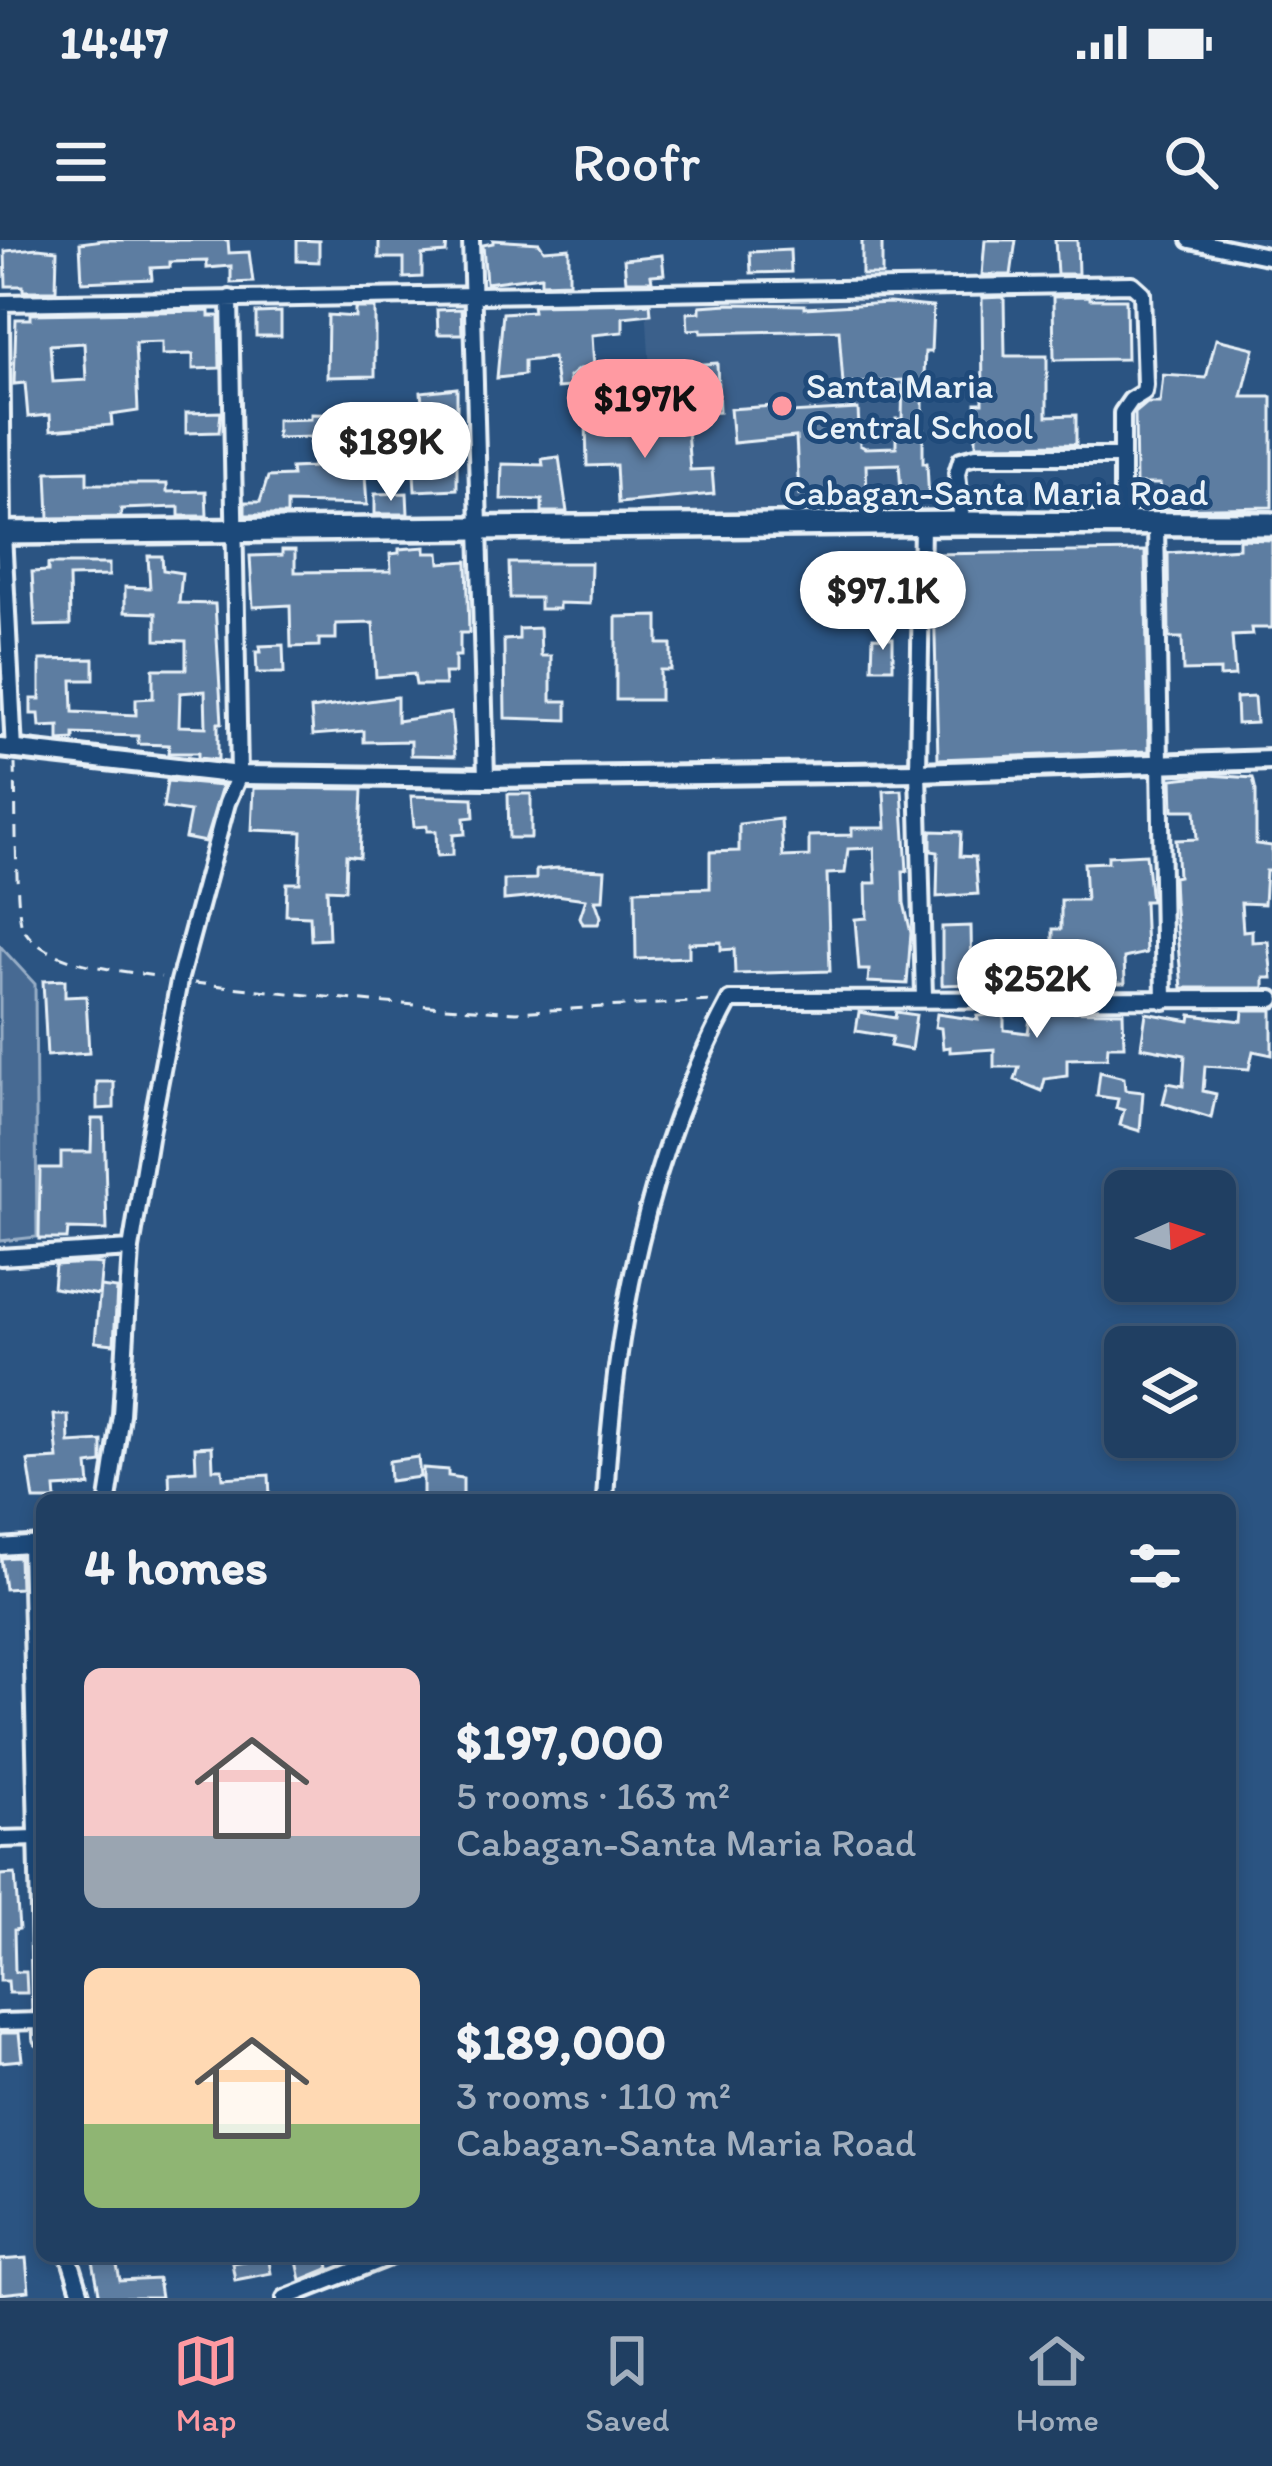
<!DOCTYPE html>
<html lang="en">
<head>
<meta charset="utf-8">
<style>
	:root { --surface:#203f62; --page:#2d4a6b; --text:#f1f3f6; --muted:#a2afbe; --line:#3d5877; --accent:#ff9aa2 }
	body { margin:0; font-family:Itim,sans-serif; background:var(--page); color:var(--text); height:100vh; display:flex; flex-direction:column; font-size:45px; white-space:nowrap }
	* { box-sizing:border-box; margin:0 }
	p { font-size:39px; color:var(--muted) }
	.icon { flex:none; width:66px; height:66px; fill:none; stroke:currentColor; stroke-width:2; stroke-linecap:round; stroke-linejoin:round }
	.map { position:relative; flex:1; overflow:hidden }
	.panel { position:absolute; left:36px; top:1254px; width:1200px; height:768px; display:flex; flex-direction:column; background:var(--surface); border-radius:18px; box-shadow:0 6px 18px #0003,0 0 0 3px var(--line) }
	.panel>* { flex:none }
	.needle { width:78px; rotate:87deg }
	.controls { position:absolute; left:1104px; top:930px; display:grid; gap:24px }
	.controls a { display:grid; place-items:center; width:132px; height:132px; border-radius:18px; background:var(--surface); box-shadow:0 6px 18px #0003,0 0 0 3px var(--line); font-size:60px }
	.price { position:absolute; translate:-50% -102px; padding:0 27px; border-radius:42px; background:#fff; color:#222; font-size:39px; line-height:78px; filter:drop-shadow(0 3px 6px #0008) }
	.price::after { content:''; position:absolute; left:50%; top:72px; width:36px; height:27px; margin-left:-18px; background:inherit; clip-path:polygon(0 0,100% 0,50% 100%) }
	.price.active { background:var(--accent); color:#111 }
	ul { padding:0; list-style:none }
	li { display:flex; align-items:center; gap:36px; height:300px; padding:0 48px }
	li span { display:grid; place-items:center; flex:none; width:336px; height:240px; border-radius:18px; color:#555 }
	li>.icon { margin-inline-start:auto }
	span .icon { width:144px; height:144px; fill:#fffc; stroke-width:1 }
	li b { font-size:51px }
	h2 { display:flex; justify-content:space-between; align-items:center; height:144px; padding:0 48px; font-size:51px }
	.status { display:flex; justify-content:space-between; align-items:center; height:84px; padding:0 60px; background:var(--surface); direction:ltr }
	.status svg { height:33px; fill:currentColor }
	header { display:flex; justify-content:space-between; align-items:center; height:156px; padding:0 48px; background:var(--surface); font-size:54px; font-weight:600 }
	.menu { display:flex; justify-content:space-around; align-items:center; height:168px; border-top:3px solid var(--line); background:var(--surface); font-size:33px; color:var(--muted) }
	.menu a { display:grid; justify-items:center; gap:6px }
	.menu .active { color:var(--accent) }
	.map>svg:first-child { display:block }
</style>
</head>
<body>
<div class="status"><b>14:47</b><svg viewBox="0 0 49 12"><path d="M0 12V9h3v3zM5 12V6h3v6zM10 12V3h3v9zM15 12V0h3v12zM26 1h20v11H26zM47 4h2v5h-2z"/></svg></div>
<header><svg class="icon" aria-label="menu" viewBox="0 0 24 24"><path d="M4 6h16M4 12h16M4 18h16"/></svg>Roofr<svg class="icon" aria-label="search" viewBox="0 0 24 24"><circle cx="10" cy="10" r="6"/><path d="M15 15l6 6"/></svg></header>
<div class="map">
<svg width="1272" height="2058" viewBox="0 0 1272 2058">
	<rect width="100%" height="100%" fill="#2b5482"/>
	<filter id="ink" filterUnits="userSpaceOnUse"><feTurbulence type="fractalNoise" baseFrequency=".00833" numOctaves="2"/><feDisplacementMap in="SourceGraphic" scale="24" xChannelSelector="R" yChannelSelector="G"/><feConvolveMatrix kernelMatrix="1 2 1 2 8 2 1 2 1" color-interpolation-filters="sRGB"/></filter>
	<g filter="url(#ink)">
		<path fill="#3a608b" d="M910 54 915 270 658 275 646 63Z"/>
		<path fill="#476b93" stroke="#98aec6" stroke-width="3" d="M0 706 35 744 37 997 0 1001Z"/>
		<path fill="#5d7da1" stroke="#e8f1f8" stroke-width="3" fill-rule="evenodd" d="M103 0H228L229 13 249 12 253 42 231 43V26L207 28V21L170 22V27L151 28 152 39 82 42 80 3Z
			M297 0 319 1V22L297 21Z
			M379 0H447L446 13 422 15V37L404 38V18H379Z
			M493 0 539 3 544 10 569 8V42L541 43V36L486 43 483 5 493 3Z
			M862 0H882V35H862Z
			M985 0H1016L1011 35H982Z
			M1055 0H1077L1078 34H1057Z
			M38 8 57 10 56 51H23V46H6L5 11Z
			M790 10 791 32 751 33 750 12Z
			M662 15 664 34 651 35 652 41H626L624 19Z
			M1090 56V59H1126L1127 119 1054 120 1053 57Z
			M1004 57 1005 116H1047V176L1076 175V204L976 205V163H983L982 58Z
			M650 63 651 74 623 77V92L592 95 594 128 579 129 569 137 570 147 557 148 553 118 524 121V135L497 138 503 73 533 71 532 65Z
			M889 63 933 67 931 112H925L923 160V223H927L929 262 902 264 899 224 866 225 867 253 799 255 796 197 733 203 730 169 773 166V174L858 169 860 205 865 208 896 207V179H902L903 140 843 144 839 90 701 93V89L688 90 687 73 700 72V66L729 64 805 65V68Z
			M355 68H375V136L327 137 328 75 355 77Z
			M461 69 462 94H438L437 70Z
			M209 71V76H219L220 128 193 129V114L162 115V102L135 103 138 171 111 175 112 185 51 190 50 175 28 177 25 143 14 144 16 79H31V74ZM84 103 86 140 53 142 50 105Z
			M281 72V96H256V73Z
			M1216 99 1254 108 1242 157H1272V267L1161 269 1160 244H1136L1135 173 1147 163H1160L1163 135 1206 138Z
			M717 123 719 172 692 174 689 125Z
			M664 126 665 147 637 148 636 127Z
			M457 148V249L415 251 413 212H402L401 194 421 193V185H424L421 152Z
			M221 172 219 192 186 193V173Z
			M311 174 348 175V187H367L368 205H363L367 265 287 263V275H245V262H260L268 237 292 236 291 228 313 227V197L277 198V180L311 179Z
			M586 176H624L625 194 687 190 690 230 712 229 714 254 618 263 616 225 587 226Z
			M559 217 567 272H542V260L501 259 502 224 543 225 542 219Z
			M87 231V244H167V252L206 251 207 276H179V267L121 269V277L49 278 47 232Z
			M407 253 408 274H375V254Z
			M1239 299 1272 300V388H1251L1252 395 1232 396 1235 436 1220 437V430L1183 431 1182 398H1169L1168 313 1239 308Z
			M425 307V313H439L440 323 467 321 469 393H460V416H455V433H444L445 445H416L414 434 376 437 373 383 336 384V399H319V406L291 407 290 365 253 367 250 316 282 315V310H295V332L391 331 390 314 399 313V309Z
			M1145 311 1149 511 938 519 933 314Z
			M148 316H162L163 330 182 333 179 363 215 364 222 483H218V520L198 518V513H168L169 505 138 504V496L74 494V500L59 501V486L40 487 39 474H31V459H40V420L94 419V440H72L73 472 136 475V459L153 458V429H186V401L156 400V373L125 372V347L150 348ZM205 451 206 487 179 486 180 453Z
			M509 323H591L590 364 559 363V369H540V358H510Z
			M48 324H109V336L69 337 70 385 35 386 32 332 48 331Z
			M658 376V404H671V430H660V460H616V377Z
			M540 388 541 416H551V461H567V480L505 478 504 400 519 399V389Z
			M873 397 893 398V428H872Z
			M283 405 284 433H257L256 412H261L260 406Z
			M397 457V481L451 473 455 516 411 515V501L364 502V491L313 495 311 469Z
			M1254 457 1256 483 1237 484 1236 458Z
			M1209 535 1253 538 1256 551V604L1272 606V631H1266L1264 664 1241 663 1243 691 1252 690V702L1268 701 1272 738H1264V748H1182L1174 660 1173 637 1178 636 1176 600 1197 599 1195 570H1173L1172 539Z
			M167 541 222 546 205 602 185 598 190 572 163 568Z
			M254 548 363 549 360 617 346 615 345 650 327 649 329 699 311 700 310 676 286 675 287 643H300L302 592 252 590Z
			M902 550 907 631H903L904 663 911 693 907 744 868 742 869 730H859L855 679 867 678 866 643H876L874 608 848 609 845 633 827 634 830 731 735 734 734 709 721 710V702L689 703V717L636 719 635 650 710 648V612L739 611V584L781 579 783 617 809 616V596L852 595V588H886L884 551Z
			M508 554H531V598H509Z
			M411 556 473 558 474 577 464 578 465 594 453 595V615L437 616 436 591H427V586L414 587Z
			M931 591 961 592 960 616 975 617 978 654 937 657 938 612 931 611Z
			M1146 614 1151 661H1144L1146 713 1124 718 1125 743H1104V739L1066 744 1065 732 1032 734 1030 719 1053 718V689H1061V660H1086L1084 623 1108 622V616Z
			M557 628 605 630 603 660H595L601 677 598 684H583L580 677 586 659 556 655 504 660V640L536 639V630Z
			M971 686 972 744 942 745V687Z
			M65 740V757L86 756 89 813 47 816 43 741Z
			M1243 770H1272V815L1253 811 1249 829 1205 826 1203 851 1216 854 1211 878 1163 863 1168 843 1183 846 1185 815 1141 807 1146 773 1190 781 1191 775 1242 781Z
			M1031 771 1123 772 1124 806H1108L1107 818 1067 819V836L1045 839 1042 851 1015 840 1019 827H994V809L950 812V807L943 808 941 788 935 787 937 774 978 780 977 776 1004 774V790L1028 793Z
			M859 772 895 778 896 772 916 775 911 810 890 806 892 797 856 791Z
			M1100 832 1124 838 1125 850 1143 852 1140 891 1120 885 1124 870 1116 868 1118 859 1097 856Z
			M97 842H114V868L97 869Z
			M92 879H104L107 990 68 989 67 999H39L40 928H61V912H91Z
			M90 1023 102 1024 99 1055 53 1048 55 1025Z
			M100 1047 117 1049 114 1104 95 1102Z
			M54 1175H68L69 1203 102 1201V1223L88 1225 90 1246 55 1248 56 1260H34L28 1221 58 1219Z
			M212 1206 213 1229H222L223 1238 269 1235 270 1258 170 1260 169 1232 196 1230 195 1207Z
			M418 1217 420 1237 390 1241 389 1221Z
			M423 1228 448 1230V1236L463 1238V1260H423Z
			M19 1317 20 1348 5 1349 1 1318Z
			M15 1634 19 1689 14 1690 15 1732H26L27 1753H9L8 1741H0V1635Z
			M0 1793H19L22 1820 0 1822Z
			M92 2016H115L120 2041 158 2039 161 2058H100Z
			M243 2016H268L271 2033 235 2040 232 2023 244 2021Z
			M296 2016H328L330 2028 301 2040Z
			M26 2018 29 2051 0 2054V2020Z"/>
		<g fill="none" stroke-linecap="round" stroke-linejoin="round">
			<g stroke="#e8f1f8" stroke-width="22">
				<path id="minor" d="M471 0 486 538
					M1190 0 1272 17
					M0 63 1132 44 1142 53 1145 145 1144 152 1131 160 1122 173V285
					M1 63 3 293 14 511
					M962 283 957 233 961 220 976 216H1119
					M1156 283 1164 761
					M922 284 918 532 924 757
					M0 1017 131 1009
					M108 1260 121 1175 131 1009 149 898 179 741 227 563 239 535 230 58
					M605 1260C614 1085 647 915 730 760L1272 759
					M30 1305 42 1798
					M0 1307 42 1304
					M0 1599 39 1598
					M0 1782 40 1781
					M69 2016 82 2058
					M285 2058 392 2016"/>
			</g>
			<g stroke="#e8f1f8" stroke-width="26">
				<path id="tertiary" d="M0 508 239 535 486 538 918 532 1272 520"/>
			</g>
			<g stroke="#e8f1f8" stroke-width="30">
				<path id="primary" d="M0 293 962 283 1272 284"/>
			</g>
			<path stroke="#e8f1f8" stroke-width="3" stroke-dasharray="12 9" stroke-linecap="butt" d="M15 524C16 551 15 670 22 686 41 726 123 730 161 737
				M194 743 373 762 516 772 711 761"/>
			<use href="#minor" stroke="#1f4a7a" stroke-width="14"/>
			<use href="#tertiary" stroke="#1f4a7a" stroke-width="16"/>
			<use href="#primary" stroke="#1f4a7a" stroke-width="21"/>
		</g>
	</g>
	<circle fill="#ff9aa2" stroke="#1f4a7a" stroke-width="4.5" cx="782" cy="166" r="12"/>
	<g text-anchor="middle" stroke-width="10" stroke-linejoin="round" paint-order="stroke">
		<g font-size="36" fill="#e8f1f8" stroke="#1f4a7a" text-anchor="start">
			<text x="806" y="158">Santa Maria<tspan x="806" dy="41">Central School</tspan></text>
		</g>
		<g font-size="36" fill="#e8f1f8" stroke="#1f4a7a">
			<text x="996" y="265">Cabagan-Santa Maria Road</text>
		</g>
	</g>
</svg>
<div class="controls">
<a><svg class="needle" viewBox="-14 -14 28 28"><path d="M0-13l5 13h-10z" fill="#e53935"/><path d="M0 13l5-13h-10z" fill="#a2afbe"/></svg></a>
<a><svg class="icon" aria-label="layers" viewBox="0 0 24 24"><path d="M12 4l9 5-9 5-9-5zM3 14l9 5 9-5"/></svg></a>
</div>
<b class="price active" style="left:645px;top:221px">$197K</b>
<b class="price" style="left:391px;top:264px">$189K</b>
<b class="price" style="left:883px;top:413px">$97.1K</b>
<b class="price" style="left:1037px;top:801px">$252K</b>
<section class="panel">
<h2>4 homes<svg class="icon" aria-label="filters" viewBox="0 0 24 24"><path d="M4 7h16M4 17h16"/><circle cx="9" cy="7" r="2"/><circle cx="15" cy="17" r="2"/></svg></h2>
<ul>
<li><span style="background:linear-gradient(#f6c9c9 70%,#9aa5b1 0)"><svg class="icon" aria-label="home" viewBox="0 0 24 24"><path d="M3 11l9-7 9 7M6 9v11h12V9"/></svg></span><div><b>$197,000</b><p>5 rooms · 163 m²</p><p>Cabagan-Santa Maria Road</p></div></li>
<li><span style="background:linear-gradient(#ffd9b3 65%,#8fb573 0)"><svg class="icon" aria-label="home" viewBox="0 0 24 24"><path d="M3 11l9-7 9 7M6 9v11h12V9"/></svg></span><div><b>$189,000</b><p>3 rooms · 110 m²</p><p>Cabagan-Santa Maria Road</p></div></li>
</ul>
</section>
</div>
<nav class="menu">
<a class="active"><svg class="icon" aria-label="map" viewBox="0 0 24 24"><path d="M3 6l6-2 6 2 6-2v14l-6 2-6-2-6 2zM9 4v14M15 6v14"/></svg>Map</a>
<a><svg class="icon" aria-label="saved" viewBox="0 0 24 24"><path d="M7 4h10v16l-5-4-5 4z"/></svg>Saved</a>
<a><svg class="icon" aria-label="home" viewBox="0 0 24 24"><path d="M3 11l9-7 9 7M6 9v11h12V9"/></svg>Home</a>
</nav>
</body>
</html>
